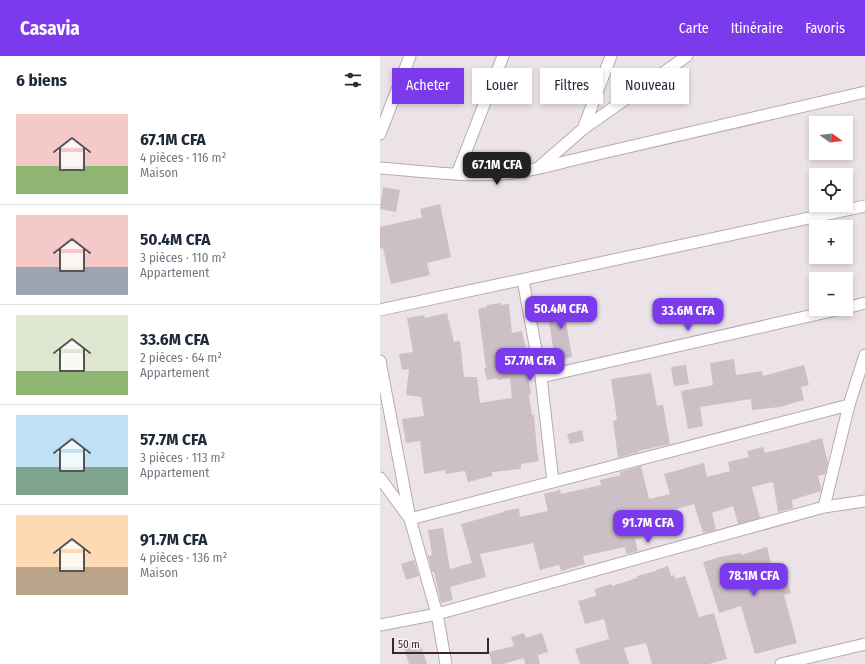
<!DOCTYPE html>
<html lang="fr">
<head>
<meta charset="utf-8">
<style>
	:root { --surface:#fff; --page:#f6f6f7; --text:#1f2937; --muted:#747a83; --line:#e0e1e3; --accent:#7c3aed }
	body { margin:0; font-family:"Fira Sans Condensed",sans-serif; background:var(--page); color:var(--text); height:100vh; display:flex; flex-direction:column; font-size:15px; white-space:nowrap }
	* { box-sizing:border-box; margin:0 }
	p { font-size:13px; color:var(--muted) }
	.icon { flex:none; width:22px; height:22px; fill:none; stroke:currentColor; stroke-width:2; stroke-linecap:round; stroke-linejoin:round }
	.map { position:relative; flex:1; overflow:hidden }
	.panel { display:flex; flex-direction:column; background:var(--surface); width:380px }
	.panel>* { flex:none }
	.hud { position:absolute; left:12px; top:12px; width:380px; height:36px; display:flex; gap:8px }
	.needle { width:26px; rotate:105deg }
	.buttons { position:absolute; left:429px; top:60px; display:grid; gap:8px }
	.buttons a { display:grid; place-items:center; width:44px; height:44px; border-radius:0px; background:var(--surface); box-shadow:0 2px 6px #0003; font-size:20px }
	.scale { position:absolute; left:12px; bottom:10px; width:97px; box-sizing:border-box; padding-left:4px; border:2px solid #3c242d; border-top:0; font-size:11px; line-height:14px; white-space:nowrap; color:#3c242d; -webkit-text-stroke:3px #f9f3f7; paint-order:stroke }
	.price { position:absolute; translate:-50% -34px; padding:0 9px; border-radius:8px; background:var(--accent); color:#fff; font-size:13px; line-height:26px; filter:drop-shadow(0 1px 2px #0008) }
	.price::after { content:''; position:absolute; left:50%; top:24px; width:12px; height:9px; margin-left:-6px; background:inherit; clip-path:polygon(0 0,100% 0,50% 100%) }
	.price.selected { background:#222; color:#fff }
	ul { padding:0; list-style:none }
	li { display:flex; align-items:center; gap:12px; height:100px; padding:0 16px }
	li+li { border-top:1px solid var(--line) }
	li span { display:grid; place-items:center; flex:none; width:112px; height:80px; border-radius:0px; color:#555 }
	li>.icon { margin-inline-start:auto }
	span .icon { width:48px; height:48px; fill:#fffc; stroke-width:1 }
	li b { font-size:17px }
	h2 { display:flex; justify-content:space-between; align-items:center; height:48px; padding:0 16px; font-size:17px }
	.tag { padding:0 14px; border-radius:0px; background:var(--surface); box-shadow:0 2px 6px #0003; font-size:14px; line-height:36px }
	.tag.selected { background:var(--accent); color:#fff }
	header { display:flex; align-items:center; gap:24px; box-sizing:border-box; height:56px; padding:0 20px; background:var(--accent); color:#fff }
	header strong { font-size:19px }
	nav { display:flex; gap:22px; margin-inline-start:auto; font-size:14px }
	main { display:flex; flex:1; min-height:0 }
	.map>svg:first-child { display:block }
</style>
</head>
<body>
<header>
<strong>Casavia</strong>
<nav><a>Carte</a><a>Itinéraire</a><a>Favoris</a></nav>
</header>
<main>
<section class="panel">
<h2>6 biens<svg class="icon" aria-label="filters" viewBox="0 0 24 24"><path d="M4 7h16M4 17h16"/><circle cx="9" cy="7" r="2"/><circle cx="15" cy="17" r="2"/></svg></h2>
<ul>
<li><span style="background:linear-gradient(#f6c9c9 65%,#8fb573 0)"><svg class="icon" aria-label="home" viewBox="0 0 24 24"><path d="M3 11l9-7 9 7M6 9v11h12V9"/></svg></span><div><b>67.1M CFA</b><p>4 pièces · 116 m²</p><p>Maison</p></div></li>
<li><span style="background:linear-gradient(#f6c9c9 65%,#9aa5b1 0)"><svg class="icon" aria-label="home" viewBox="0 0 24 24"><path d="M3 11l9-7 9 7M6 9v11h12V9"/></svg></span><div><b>50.4M CFA</b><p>3 pièces · 110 m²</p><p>Appartement</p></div></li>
<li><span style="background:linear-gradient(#dfe7d0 70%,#8fb573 0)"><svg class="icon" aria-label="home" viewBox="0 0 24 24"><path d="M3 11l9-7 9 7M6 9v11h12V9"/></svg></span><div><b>33.6M CFA</b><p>2 pièces · 64 m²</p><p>Appartement</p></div></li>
<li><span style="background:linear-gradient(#bfe0f5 65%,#7fa58c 0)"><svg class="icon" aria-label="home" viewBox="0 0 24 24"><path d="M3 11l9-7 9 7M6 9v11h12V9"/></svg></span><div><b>57.7M CFA</b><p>3 pièces · 113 m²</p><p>Appartement</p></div></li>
<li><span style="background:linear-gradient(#ffd9b3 65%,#b9a48a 0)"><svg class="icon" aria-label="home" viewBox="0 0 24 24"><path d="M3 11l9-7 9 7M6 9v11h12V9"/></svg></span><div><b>91.7M CFA</b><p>4 pièces · 136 m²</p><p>Maison</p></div></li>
</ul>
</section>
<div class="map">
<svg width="485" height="608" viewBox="0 0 485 608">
	<rect width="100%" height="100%" fill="#ece3e8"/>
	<path fill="#cdbfc6" d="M3 131 20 134 16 156 0 153Z
		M60 148 71 201 47 207 50 219 11 228 3 192 0 193V171L44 161H42L40 153Z
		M192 246 195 258 185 260 192 301 175 304 169 265 171 264 168 252Z
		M121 247V249L129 248 132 277 142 275 152 319 148 320 151 338H149L152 359H154L157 394 159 405 141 408V413L112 416V420L88 426 85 415 66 418 65 414 44 418 40 385 26 387 22 363 44 360 41 341 26 339 29 313 22 314 19 298 33 296 27 262 44 259 45 262 67 257 74 286 80 285 84 321H97L100 347 132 342 130 322 118 324 117 322 107 324 104 312H106L98 253 107 251V249Z
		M354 303 356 319 382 315 383 320 424 309 429 329 421 331 424 344 400 351 372 354 371 343 320 351 323 370 308 373 301 335 333 329 330 307Z
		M306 309 309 328 294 330 291 311Z
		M271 317 277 350 283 349 290 388 258 395V396L238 402 233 365 237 364 231 323Z
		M202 374 204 385 190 388 187 378Z
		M442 382 448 407 445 418 438 420 441 432V435L412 444 413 452 398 456 393 426 372 431 380 462 358 468 353 450 332 457 336 474 323 477 314 448 289 455 294 474 255 483 258 495 246 498 245 491 203 500 205 508 181 515 179 509 160 514 153 487 100 498 106 521 70 531 73 544 61 547 54 516H52L48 500 52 499 48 474 63 472 70 513 92 507 81 468 124 456V455L139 452 140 461 168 455 164 438 180 434 181 438 221 429 220 424 241 419 240 416 261 410 269 443 290 438 284 418 324 407 327 421 350 415 348 406 369 401 367 395 383 391 385 397 430 386V385Z
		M387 491 394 520 405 518 411 537 404 539 417 587 375 598 361 550 339 557 323 506 340 501 361 497V499Z
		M34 504 39 520 26 524 21 508Z
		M288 510 291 520 294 519 295 523 305 520 319 561 334 557 347 603 329 608H272L266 587 244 592 249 608H200L195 593 229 583 224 563 205 568 198 545 216 540 215 533 231 528 232 530 257 522V520L276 515V514Z
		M144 577 146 582 162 577 168 596 158 599 160 608H145L144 602 123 608H112L109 596 134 590 131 581Z
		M39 584 47 608H29L23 589Z"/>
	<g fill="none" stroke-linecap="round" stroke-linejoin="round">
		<g stroke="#b7aab0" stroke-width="13">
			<path id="minor" d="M203 73 231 0
				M0 78 30 0
				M0 112C41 115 82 121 123 118 150 116 175 108 201 102L485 36
				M158 112 203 73 307 0
				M77 118 123 0
				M143 224 161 321 173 426
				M466 252 485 247
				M0 254 485 150
				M0 305 30 463 57 558 66 608
				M161 321 460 253
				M0 422 30 463 469 349
				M444 451 469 349 485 299
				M0 569 57 558 444 451 485 445
				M401 608 485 588"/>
		</g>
		<use href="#minor" stroke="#fff" stroke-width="11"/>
	</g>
</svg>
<div class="buttons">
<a><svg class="needle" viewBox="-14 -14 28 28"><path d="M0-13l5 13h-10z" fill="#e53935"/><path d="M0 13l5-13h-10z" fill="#747a83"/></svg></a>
<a><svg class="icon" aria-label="locate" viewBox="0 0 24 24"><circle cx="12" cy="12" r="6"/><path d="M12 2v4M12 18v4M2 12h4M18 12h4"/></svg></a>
<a>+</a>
<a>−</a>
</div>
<div class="scale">50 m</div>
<b class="price selected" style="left:117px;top:130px">67.1M CFA</b>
<b class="price" style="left:181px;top:274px">50.4M CFA</b>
<b class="price" style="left:308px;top:276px">33.6M CFA</b>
<b class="price" style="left:150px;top:326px">57.7M CFA</b>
<b class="price" style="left:268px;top:488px">91.7M CFA</b>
<b class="price" style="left:374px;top:541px">78.1M CFA</b>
<div class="hud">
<a class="tag selected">Acheter</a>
<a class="tag">Louer</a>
<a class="tag">Filtres</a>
<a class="tag">Nouveau</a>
</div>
</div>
</main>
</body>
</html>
